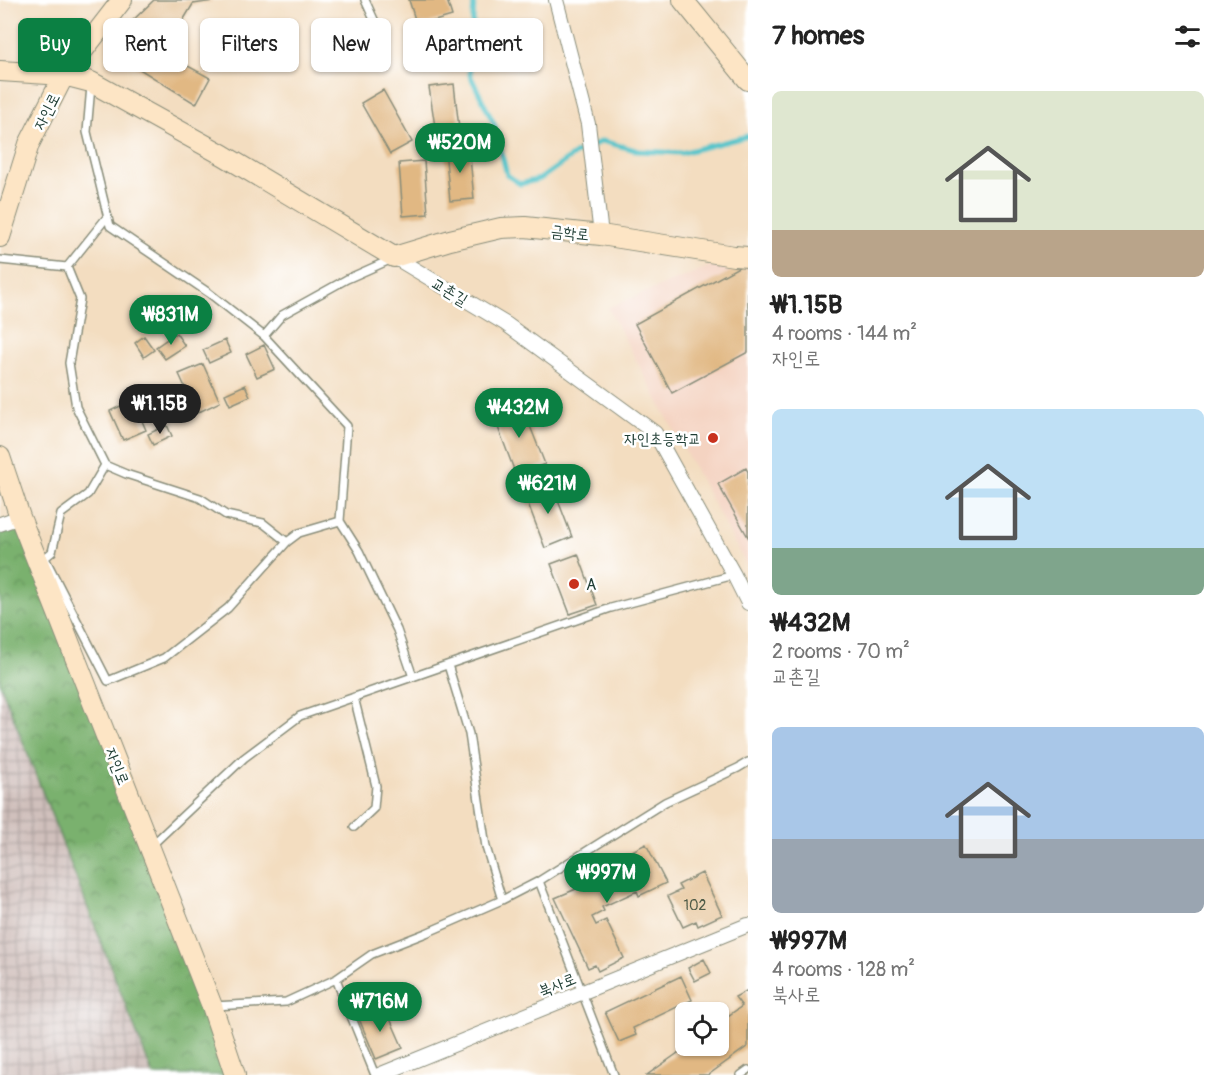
<!DOCTYPE html>
<html lang="en">
<head>
<meta charset="utf-8">
<style>
	:root { --surface:#fff; --page:#f6f6f6; --text:#222; --muted:#767676; --accent:#0b8043 }
	body { margin:0; font-family:Pangolin,"Poor Story",sans-serif; background:var(--page); color:var(--text); height:100vh; display:flex; flex-direction:column; font-size:22px; white-space:nowrap }
	* { box-sizing:border-box; margin:0 }
	p { font-size:20px; color:var(--muted) }
	.icon { flex:none; width:33px; height:33px; fill:none; stroke:currentColor; stroke-width:2; stroke-linecap:round; stroke-linejoin:round }
	.map { position:relative; flex:1; overflow:hidden }
	.side { display:flex; flex-direction:column; background:var(--surface); width:480px }
	.side>* { flex:none }
	.top-card { position:absolute; left:18px; top:18px; width:570px; height:54px; display:flex; gap:12px }
	.fabs { position:absolute; left:675px; top:1002px; display:grid; gap:12px }
	.fabs a { display:grid; place-items:center; width:54px; height:54px; border-radius:9px; background:var(--surface); box-shadow:0 2px 4px #0004; font-size:30px }
	.price { position:absolute; translate:-50% -51px; padding:0 14px; border-radius:21px; background:var(--accent); color:#fff; font-size:20px; line-height:39px; filter:drop-shadow(0 2px 3px #0008) }
	.price::after { content:''; position:absolute; left:50%; top:36px; width:18px; height:14px; margin-left:-9px; background:inherit; clip-path:polygon(0 0,100% 0,50% 100%) }
	.price.active { background:#222; color:#fff }
	ul { padding:0; list-style:none }
	li { display:grid; align-content:center; gap:12px; height:318px; padding:0 24px }
	li span { display:grid; place-items:center; height:186px; border-radius:9px; color:#555 }
	li>.icon { margin-inline-start:auto }
	span .icon { width:108px; height:108px; fill:#fffc; stroke-width:1 }
	li b { font-size:26px }
	h2 { display:flex; justify-content:space-between; align-items:center; height:72px; padding:0 24px; font-size:26px }
	.pill { padding:0 21px; border-radius:9px; background:var(--surface); box-shadow:0 2px 4px #0004; font-size:21px; line-height:54px }
	.pill.active { background:var(--accent); color:#fff }
	main { display:flex; flex:1; min-height:0 }
	.map>svg:first-child { display:block }
</style>
</head>
<body>
<main>
<div class="map">
<svg width="748" height="1075" viewBox="0 0 748 1075">
	<defs>
		<pattern id="industrial-grid" width="8" height="8" patternUnits="userSpaceOnUse" patternTransform="scale(1.5)"><rect width="8" height="8" fill="#d0c0bc"/><path d="M0 4h8M4 0v8" fill="none" stroke="#a89d9a"/></pattern>
		<pattern id="forest-crowns" width="20" height="18" patternUnits="userSpaceOnUse" patternTransform="scale(1.5)"><rect width="20" height="18" fill="#7ab16e"/><path d="M2 6a3 3 0 1 1 6 0M12 15a3 3 0 1 1 6 0" fill="none" stroke="#63915b"/></pattern>
	</defs>
	<rect width="100%" height="100%" fill="#fff"/>
	<filter id="ink" filterUnits="userSpaceOnUse"><feTurbulence type="fractalNoise" baseFrequency=".0167" numOctaves="2"/><feDisplacementMap in="SourceGraphic" scale="12" xChannelSelector="R" yChannelSelector="G"/><feConvolveMatrix kernelMatrix="1 2 1 2 8 2 1 2 1" color-interpolation-filters="sRGB"/></filter>
	<filter id="wash" filterUnits="userSpaceOnUse"><feTurbulence type="fractalNoise" baseFrequency=".008" numOctaves="4" result="noise"/><feDisplacementMap in="SourceGraphic" scale="24" xChannelSelector="R" yChannelSelector="G"/><feGaussianBlur stdDeviation="1.35" result="paint"/><feColorMatrix in="noise" values="0 0 0 0 0 0 0 0 0 0 0 0 0 0 0 0 0 1.4 0 .05"/><feComposite in="paint" operator="in"/></filter>
	<g filter="url(#wash)">
		<rect width="100%" height="100%" fill="#f3ddc0"/>
		<path fill="#f4d3c1" d="M734 256 748 257V568L608 308Z"/>
		<path fill="url(#industrial-grid)" d="M0 683 153 1075H0Z"/>
		<path fill="url(#forest-crowns)" stroke="#4c7751" stroke-width="1.5" d="M20 517 236 1075H153L0 683V524Z"/>
		<g fill="none" stroke-linecap="round" stroke-linejoin="round">
			<path stroke="#57c5cb" stroke-width="5" d="M474 0 470 75 495 126 507 175 520 184 540 179 575 154 602 141 639 151 681 153 748 136"/>
		</g>
		<g id="blocks">
			<path fill="#e1b883" d="M154 0H212L213 1 193 4 169 44 156 37 151 46 210 78 196 104 112 52 126 27Z
				M409 0H447L452 16 417 26Z
				M454 84 460 137 437 140 429 87Z
				M383 90 412 142 390 154 361 103Z
				M469 147 474 199 450 201 445 150Z
				M424 161 428 214 403 216 399 163Z
				M744 264 748 272V352L672 393 635 324Z
				M176 333 185 346 165 359 156 347Z
				M144 336 154 350 144 357 135 343Z
				M225 340 231 353 209 363 203 350Z
				M264 345 275 369 257 377 246 354Z
				M203 364 220 402 197 413 179 374Z
				M245 385 250 396 230 405 225 394Z
				M161 392 171 413 158 418 149 398Z
				M133 400 146 430 123 440 110 411Z
				M521 403 545 464 516 475 493 414Z
				M167 425 172 436 153 445 148 434Z
				M746 468 748 472V537L718 484Z
				M551 482 572 537 545 548 524 493Z
				M578 554 597 605 570 614 551 564Z
				M646 844 666 883 639 896 637 891 602 907 604 911 592 917 596 925 606 920 624 958 598 971 595 965 588 968 555 898 576 889 574 885 622 862 620 857Z
				M702 873 722 915 698 926 696 921 683 927 668 896 681 890 678 885Z
				M704 959 711 973 695 981 688 968Z
				M681 976 692 1000 633 1028 636 1035 619 1042 605 1012Z
				M748 990V1046L708 1075H647L688 1046H718V1023L742 1006 735 997Z
				M380 1010 383 1016 388 1014 403 1048 376 1059 357 1014Z"/>
		</g>
	</g>
	<g filter="url(#ink)">
		<use href="#blocks" fill-opacity="0" stroke="#898d7a" stroke-width="1.5"/>
		<g fill="none" stroke-linecap="round" stroke-linejoin="round">
			<g stroke="#898d7a" stroke-width="10">
				<path id="lane" d="M365 0 376 24
					M91 86 87 132 110 226 209 293 264 336 347 426 340 521 359 551 397 630 413 677
					M107 217 67 267 80 299 69 363 76 407 105 465 126 474 200 498 226 515 263 523 287 542 299 533 340 521
					M0 260 67 267
					M264 336 282 315 347 279 392 259
					M46 560 108 681 164 658 228 608 287 542
					M41 561 52 552 61 514 88 494 105 465
					M448 665 469 734 486 847 502 900
					M354 697 376 786 374 808 354 827
					M152 845 244 758 300 716 611 608 734 575
					M539 881 614 1075
					M336 979 375 1075
					M214 1006 286 1002 336 979 372 954 426 933 502 900 539 881 665 802 738 768 748 762
					M741 1075 748 1070"/>
			</g>
			<g stroke="#898d7a" stroke-width="16">
				<path id="street" d="M556 0 588 124 601 235
					M394 257 506 324 655 433 734 575 748 603
					M0 524 20 517
					M379 1075 748 925"/>
			</g>
			<g stroke="#898d7a" stroke-width="22">
				<path id="secondary" d="M683 0 748 80
					M0 71 64 75 91 82 223 155 394 257 450 240 501 228 525 227 601 235 734 256 748 257
					M0 237 29 144 64 75 122 0
					M0 457 20 517 212 1006 235 1075"/>
			</g>
			<use href="#lane" stroke="#fff" stroke-width="7"/>
			<use href="#street" stroke="#fff" stroke-width="14"/>
			<use href="#secondary" stroke="#fde5c5" stroke-width="20"/>
		</g>
	</g>
	<g fill="#c8321e" stroke="#fff" stroke-width="2">
		<circle cx="713" cy="438" r="6"/>
		<circle cx="574" cy="584" r="6"/>
	</g>
	<g text-anchor="middle" stroke-width="5" stroke-linejoin="round" paint-order="stroke">
		<g font-size="14" fill="#505c48">
			<text x="695" y="910">102</text>
		</g>
		<g font-size="16" fill="#1f3d34" stroke="#fff">
			<text transform="translate(46 111) rotate(-63)" y="6">자인로</text>
			<text transform="translate(570 232) rotate(6)" y="6">금학로</text>
			<text transform="translate(450 291) rotate(31)" y="6">교촌길</text>
			<text transform="translate(118 766) rotate(68)" y="6">자인로</text>
			<text transform="translate(557 984) rotate(-22)" y="6">북사로</text>
		</g>
		<g font-size="16" fill="#1f3d34" stroke="#fff" text-anchor="end">
			<text x="701" y="444">자인초등학교</text>
			<text x="586" y="590" text-anchor="start">A</text>
		</g>
	</g>
</svg>
<div class="fabs">
<a><svg class="icon" aria-label="locate" viewBox="0 0 24 24"><circle cx="12" cy="12" r="6"/><path d="M12 2v4M12 18v4M2 12h4M18 12h4"/></svg></a>
</div>
<b class="price" style="left:460px;top:174px">₩520M</b>
<b class="price" style="left:171px;top:346px">₩831M</b>
<b class="price active" style="left:160px;top:435px">₩1.15B</b>
<b class="price" style="left:519px;top:439px">₩432M</b>
<b class="price" style="left:548px;top:515px">₩621M</b>
<b class="price" style="left:607px;top:904px">₩997M</b>
<b class="price" style="left:380px;top:1033px">₩716M</b>
<div class="top-card">
<a class="pill active">Buy</a>
<a class="pill">Rent</a>
<a class="pill">Filters</a>
<a class="pill">New</a>
<a class="pill">Apartment</a>
</div>
</div>
<section class="side">
<h2>7 homes<svg class="icon" aria-label="filters" viewBox="0 0 24 24"><path d="M4 7h16M4 17h16"/><circle cx="9" cy="7" r="2"/><circle cx="15" cy="17" r="2"/></svg></h2>
<ul>
<li><span style="background:linear-gradient(#dfe7d0 75%,#b9a48a 0)"><svg class="icon" aria-label="home" viewBox="0 0 24 24"><path d="M3 11l9-7 9 7M6 9v11h12V9"/></svg></span><div><b>₩1.15B</b><p>4 rooms · 144 m²</p><p>자인로</p></div></li>
<li><span style="background:linear-gradient(#bfe0f5 75%,#7fa58c 0)"><svg class="icon" aria-label="home" viewBox="0 0 24 24"><path d="M3 11l9-7 9 7M6 9v11h12V9"/></svg></span><div><b>₩432M</b><p>2 rooms · 70 m²</p><p>교촌길</p></div></li>
<li><span style="background:linear-gradient(#a9c7e8 60%,#9aa5b1 0)"><svg class="icon" aria-label="home" viewBox="0 0 24 24"><path d="M3 11l9-7 9 7M6 9v11h12V9"/></svg></span><div><b>₩997M</b><p>4 rooms · 128 m²</p><p>북사로</p></div></li>
</ul>
</section>
</main>
</body>
</html>
